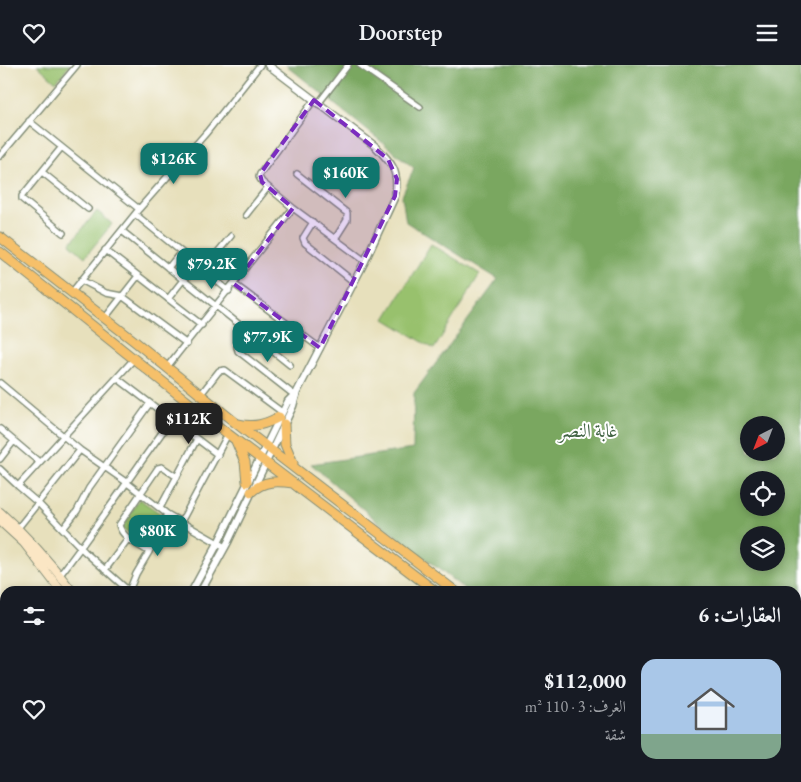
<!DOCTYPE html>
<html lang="ar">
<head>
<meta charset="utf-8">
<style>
	:root { --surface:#171b24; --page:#242831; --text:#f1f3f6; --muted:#9ea1a6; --line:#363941; --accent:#0f766e }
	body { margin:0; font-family:"EB Garamond",Amiri,serif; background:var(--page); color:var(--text); direction:rtl; height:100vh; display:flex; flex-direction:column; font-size:19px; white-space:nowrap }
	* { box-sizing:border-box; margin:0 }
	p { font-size:16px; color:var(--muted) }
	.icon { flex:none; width:28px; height:28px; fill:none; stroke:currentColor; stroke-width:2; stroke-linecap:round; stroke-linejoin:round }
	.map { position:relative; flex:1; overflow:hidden; direction:ltr }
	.sheet { position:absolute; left:0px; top:521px; width:801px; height:196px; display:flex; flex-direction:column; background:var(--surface); border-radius:15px 15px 0 0; box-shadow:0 2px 8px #0003; direction:rtl }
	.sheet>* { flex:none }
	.needle { width:32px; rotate:222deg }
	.fabs { position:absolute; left:740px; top:351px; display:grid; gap:10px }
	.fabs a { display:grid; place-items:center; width:45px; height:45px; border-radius:50%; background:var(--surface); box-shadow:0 2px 8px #0003; font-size:25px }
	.price { position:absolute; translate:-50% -42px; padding:0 11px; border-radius:10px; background:var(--accent); color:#fff; font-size:16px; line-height:32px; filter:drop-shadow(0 1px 2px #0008) }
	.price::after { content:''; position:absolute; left:50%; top:30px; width:15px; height:11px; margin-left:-8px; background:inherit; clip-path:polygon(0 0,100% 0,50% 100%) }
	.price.current { background:#222; color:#fff }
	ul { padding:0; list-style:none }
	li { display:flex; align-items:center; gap:15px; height:125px; padding:0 20px }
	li+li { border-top:1px solid var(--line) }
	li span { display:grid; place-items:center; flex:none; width:140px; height:100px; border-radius:15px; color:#555 }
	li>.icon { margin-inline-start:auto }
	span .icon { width:60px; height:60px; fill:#fffc; stroke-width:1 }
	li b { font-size:21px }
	h2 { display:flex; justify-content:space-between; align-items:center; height:60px; padding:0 20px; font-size:21px }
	header { display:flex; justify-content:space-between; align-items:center; height:65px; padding:0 20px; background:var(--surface); font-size:22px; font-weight:600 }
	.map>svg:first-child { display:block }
</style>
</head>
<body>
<header><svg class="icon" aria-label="menu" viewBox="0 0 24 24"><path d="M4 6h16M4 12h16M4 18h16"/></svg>Doorstep<svg class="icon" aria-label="heart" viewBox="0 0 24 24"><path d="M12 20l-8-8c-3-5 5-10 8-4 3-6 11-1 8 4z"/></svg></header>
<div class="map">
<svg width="801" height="717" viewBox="0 0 801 717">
	<rect width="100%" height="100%" fill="#fff"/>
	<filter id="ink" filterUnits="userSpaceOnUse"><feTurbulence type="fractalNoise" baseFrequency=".02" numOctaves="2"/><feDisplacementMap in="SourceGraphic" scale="10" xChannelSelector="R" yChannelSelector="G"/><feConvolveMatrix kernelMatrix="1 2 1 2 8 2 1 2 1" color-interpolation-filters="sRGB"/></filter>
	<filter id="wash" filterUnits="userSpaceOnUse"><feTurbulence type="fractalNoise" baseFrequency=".0096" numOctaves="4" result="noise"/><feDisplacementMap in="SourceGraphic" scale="20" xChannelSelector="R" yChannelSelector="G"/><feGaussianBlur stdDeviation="1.12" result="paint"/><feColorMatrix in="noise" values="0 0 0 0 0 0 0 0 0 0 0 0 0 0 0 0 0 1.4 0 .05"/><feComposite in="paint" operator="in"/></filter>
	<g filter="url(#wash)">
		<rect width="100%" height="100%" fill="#e7e0bc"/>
		<path fill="#98c16d" stroke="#5c7f50" d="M37 0H70L56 17Z
			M97 146 112 159 85 192 70 179Z
			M431 179 480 209 434 284 385 254Z
			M139 434 164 451 149 484 122 463Z"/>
		<path fill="#7aa760" stroke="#4c724a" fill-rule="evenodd" d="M286 0H801V717H714L708 713 796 712V526H467L378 457 311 399 413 384 414 328 498 214 406 157 402 131 414 103ZM749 360H776V388H749ZM749 415H776V442H749ZM749 470H776V498H749Z"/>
	</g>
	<g filter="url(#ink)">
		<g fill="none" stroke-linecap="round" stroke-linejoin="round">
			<g stroke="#838e78" stroke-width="8">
				<path id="minor" d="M360 0 420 42
					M314 35 260 109 259 112 262 117 293 143 365 196
					M318 39 348 0
					M29 56 139 144
					M61 83 22 131V134L63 168
					M0 91 77 0
					M42 107 88 144
					M297 109 347 148V155L335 174
					M135 149 229 226
					M246 150 268 122
					M313 157 303 173 305 178 354 217
					M122 166 290 300
					M105 185 202 260
					M168 203 181 187
					M203 205 231 171
					M81 215 106 228 122 231 187 279
					M234 219 320 283
					M72 227 139 144 207 67 260 0
					M168 234 183 215
					M105 253 138 211
					M247 265 237 282 238 286 293 329
					M167 302 293 143
					M117 313 218 390
					M0 318 80 385 126 417 167 449 225 482
					M201 329 219 306 225 305 282 347
					M0 364 39 397
					M0 394 14 376
					M0 404 18 421 134 294
					M18 421 38 438 85 487 129 526
					M160 443 197 374
					M181 457 228 369
					M18 463 80 385
					M63 464 77 446 89 423 150 338
					M149 487C139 480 122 473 119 460L158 403 162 402 177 412
					M105 505 128 474
					M60 510C104 453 142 393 186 335
					M129 526 136 509 149 487 167 449
					M164 526H165
					M0 617 5 623
					M0 667 5 674
					M0 700 5 701
					M71 712 74 717
					M104 712 107 717
					M137 712 141 717
					M37 717 42 712
					M173 717 177 712"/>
			</g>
			<g stroke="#838e78" stroke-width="9">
				<path id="tertiary" d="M192 526 218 478 288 336 297 327 365 196 395 131C400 106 391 97 375 81L268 0
					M201 526 228 477 293 341 297 327"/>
			</g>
			<g stroke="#838e78" stroke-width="10">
				<path id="secondary" d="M0 447C27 471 50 497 72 526
					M0 456 24 478 61 526
					M205 712 208 717
					M212 712 216 717"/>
			</g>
			<g stroke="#838e78" stroke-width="11">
				<path id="trunk" d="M0 172 133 275 237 359 455 526
					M0 187 228 369 435 526
					M239 359C254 363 266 359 279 352
					M284 359 285 379 293 398
					M236 376 245 397 247 417
					M251 427C264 415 277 416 293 418
					M674 712 680 717
					M694 712 700 717"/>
			</g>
			<use href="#minor" stroke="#fff" stroke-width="5"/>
			<use href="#tertiary" stroke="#fff" stroke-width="6"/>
			<use href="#secondary" stroke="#fbe6c4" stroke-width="8"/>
			<use href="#trunk" stroke="#f6c06b" stroke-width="9"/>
		</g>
	</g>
	<path fill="#7b2cbf" fill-opacity="0.2" stroke="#7b2cbf" stroke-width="4" stroke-dasharray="10 6" stroke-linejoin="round" d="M314 35 388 94 397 114 395 131 320 283 234 219 293 143 262 117 260 109Z"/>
	<g text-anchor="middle" stroke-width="4" stroke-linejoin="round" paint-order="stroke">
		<g font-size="19" fill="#436545" stroke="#fff">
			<text x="588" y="372">غابة النصر</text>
		</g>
	</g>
</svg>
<div class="fabs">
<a><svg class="needle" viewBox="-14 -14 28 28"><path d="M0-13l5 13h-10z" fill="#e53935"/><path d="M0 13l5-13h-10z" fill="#9ea1a6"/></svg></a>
<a><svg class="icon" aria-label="locate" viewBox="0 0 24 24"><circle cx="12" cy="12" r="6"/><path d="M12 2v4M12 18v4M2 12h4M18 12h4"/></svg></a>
<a><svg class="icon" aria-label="layers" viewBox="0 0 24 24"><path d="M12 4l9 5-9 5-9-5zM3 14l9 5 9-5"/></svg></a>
</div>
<b class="price" style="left:174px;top:120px">$126K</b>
<b class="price" style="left:346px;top:134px">$160K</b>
<b class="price" style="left:212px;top:225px">$79.2K</b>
<b class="price" style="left:268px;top:298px">$77.9K</b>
<b class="price current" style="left:189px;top:380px">$112K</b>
<b class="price" style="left:158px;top:492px">$80K</b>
<section class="sheet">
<h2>العقارات: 6<svg class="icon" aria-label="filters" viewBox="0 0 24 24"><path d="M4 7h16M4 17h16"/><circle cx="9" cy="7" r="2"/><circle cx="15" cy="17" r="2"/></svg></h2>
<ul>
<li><span style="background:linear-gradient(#a9c7e8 75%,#7fa58c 0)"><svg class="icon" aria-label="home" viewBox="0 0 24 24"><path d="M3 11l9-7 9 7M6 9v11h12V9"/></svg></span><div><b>$112,000</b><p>الغرف: 3 · 110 m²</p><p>شقة</p></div><svg class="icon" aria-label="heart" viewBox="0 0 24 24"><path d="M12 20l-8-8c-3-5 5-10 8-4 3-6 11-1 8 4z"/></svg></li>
</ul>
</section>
</div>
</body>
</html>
